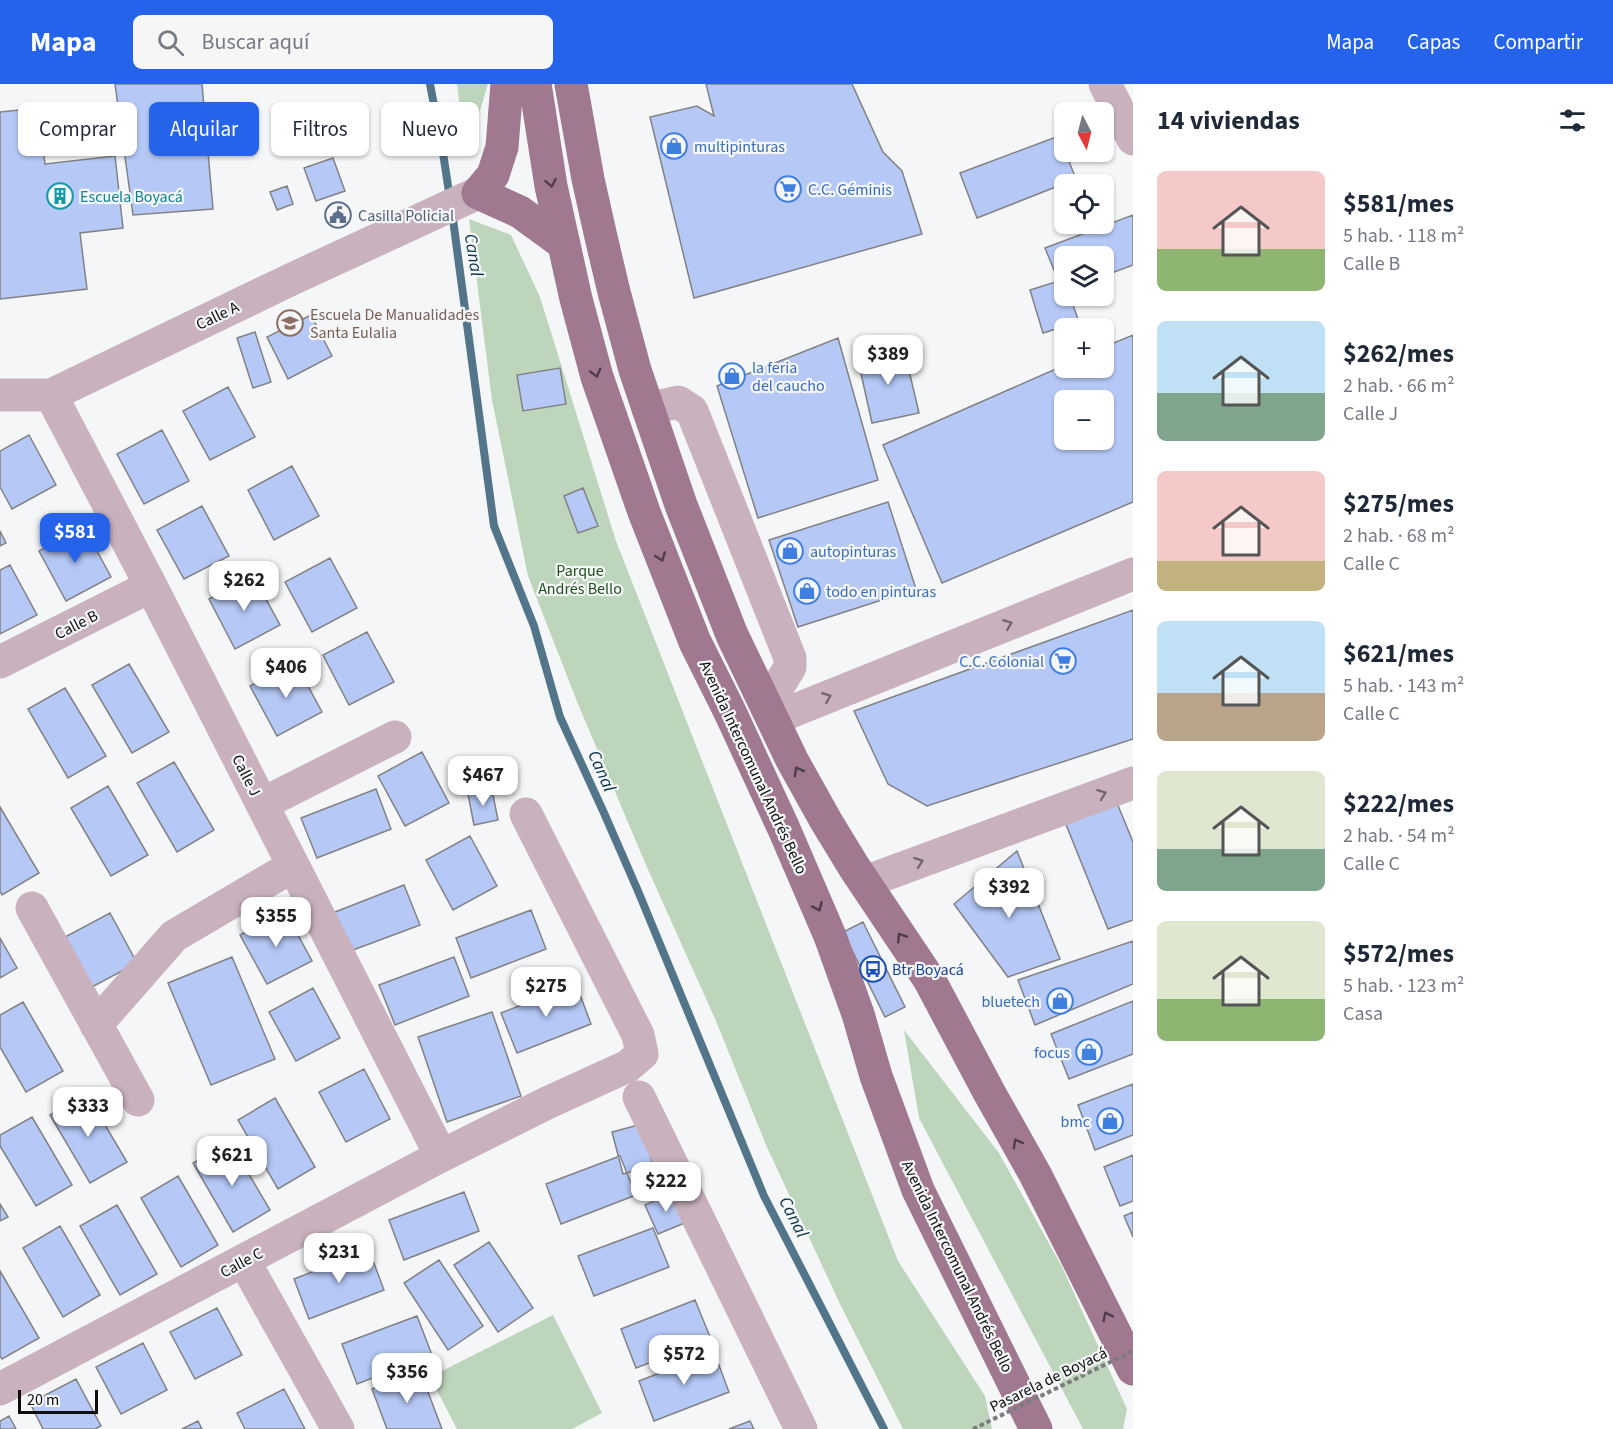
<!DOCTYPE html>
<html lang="es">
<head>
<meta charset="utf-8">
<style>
	:root { --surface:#fff; --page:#f6f6f7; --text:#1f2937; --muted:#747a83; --accent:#2563eb }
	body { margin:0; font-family:"Source Sans 3",sans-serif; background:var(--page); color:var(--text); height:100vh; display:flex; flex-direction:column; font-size:22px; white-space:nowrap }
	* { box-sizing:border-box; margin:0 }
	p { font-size:20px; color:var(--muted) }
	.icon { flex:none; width:33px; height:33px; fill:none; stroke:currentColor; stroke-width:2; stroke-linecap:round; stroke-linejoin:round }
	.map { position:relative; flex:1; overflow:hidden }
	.panel { display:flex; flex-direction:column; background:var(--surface); width:480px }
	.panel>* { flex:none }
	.guide { position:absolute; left:18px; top:18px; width:570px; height:54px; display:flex; gap:12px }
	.needle { width:39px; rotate:173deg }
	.buttons { position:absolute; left:1054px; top:18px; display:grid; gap:12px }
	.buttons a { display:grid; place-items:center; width:60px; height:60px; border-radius:9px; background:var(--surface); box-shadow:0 2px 4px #0004; font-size:30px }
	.scale { position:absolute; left:18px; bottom:15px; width:80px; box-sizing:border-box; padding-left:6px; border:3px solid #0c0d0d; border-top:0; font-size:16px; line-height:21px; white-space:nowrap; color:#0c0d0d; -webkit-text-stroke:4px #f5f6f8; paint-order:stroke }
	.price { position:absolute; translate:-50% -51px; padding:0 14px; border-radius:12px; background:#fff; color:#222; font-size:20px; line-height:39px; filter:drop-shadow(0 2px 3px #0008) }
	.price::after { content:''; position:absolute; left:50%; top:36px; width:18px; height:14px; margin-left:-9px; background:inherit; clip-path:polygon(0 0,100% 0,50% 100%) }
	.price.selected { background:var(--accent); color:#fff }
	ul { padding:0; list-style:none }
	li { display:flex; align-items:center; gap:18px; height:150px; padding:0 24px }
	li span { display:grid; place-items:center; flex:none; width:168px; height:120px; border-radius:9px; color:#555 }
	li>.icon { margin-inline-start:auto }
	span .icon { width:72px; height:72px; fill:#fffc; stroke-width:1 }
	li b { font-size:26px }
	h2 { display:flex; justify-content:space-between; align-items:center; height:72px; padding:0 24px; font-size:26px }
	.chip { padding:0 21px; border-radius:9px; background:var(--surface); box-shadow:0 2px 4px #0004; font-size:21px; line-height:54px }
	.chip.selected { background:var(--accent); color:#fff }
	header { display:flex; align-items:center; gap:36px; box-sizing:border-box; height:84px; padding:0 30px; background:var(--accent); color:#fff }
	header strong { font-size:28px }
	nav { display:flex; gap:33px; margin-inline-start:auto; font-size:21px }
	.search { width:420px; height:54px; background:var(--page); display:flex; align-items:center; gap:15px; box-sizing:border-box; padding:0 21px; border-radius:9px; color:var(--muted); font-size:22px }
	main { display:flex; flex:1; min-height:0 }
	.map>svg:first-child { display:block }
</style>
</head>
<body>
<header>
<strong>Mapa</strong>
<div class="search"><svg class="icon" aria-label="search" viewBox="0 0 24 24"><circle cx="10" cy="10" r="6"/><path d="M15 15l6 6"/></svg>Buscar aquí</div>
<nav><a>Mapa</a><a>Capas</a><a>Compartir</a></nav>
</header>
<main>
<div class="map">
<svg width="1133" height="1345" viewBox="0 0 1133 1345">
	<rect width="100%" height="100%" fill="#f5f6f8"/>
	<path fill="#bdd5ba" d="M457 0H488L466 73Z
		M469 135 511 151 540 213 616 457 898 1177 985 1312 992 1345H903L840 1220 766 1061 716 937 646 781 578 620 528 492 492 316Z
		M904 946 999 1069 1062 1183 1127 1325 1123 1345H1083L919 1034Z
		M553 1231 602 1329 572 1345H457L430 1293Z"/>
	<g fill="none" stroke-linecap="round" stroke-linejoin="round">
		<path stroke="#53758a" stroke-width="8" d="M430 0 443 69 450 115
			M452 128 494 442 534 542 560 633 604 729 638 807 764 1112 884 1345"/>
	</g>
	<path fill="#b5c8f6" stroke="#828284" stroke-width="1.5" fill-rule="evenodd" d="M115 0H202L213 125 133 131Z
		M706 0H852L883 68 902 87 922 150 694 214 650 33 697 22 714 32Z
		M38 24 45 80 115 72 123 144 80 149 87 205 0 215V28Z
		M1059 52 1076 95 977 134 960 89Z
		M333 74 345 107 316 117 304 84Z
		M287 102 293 120 277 126 270 108Z
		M1133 131V181L1104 192V172H1065V207L1063 208 1045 164Z
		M1065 195V212H1070L1079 238 1043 249 1030 206Z
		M311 231 332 272 288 295 267 253Z
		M255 248 271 298 253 304 237 254Z
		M1133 251V418L942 499 883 361 1065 281V284H1104V263ZM1065 316H1104V356H1065Z
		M838 254 878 396 758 434 717 302Z
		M904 265 919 329 872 339 858 276Z
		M560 284 566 320 523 327 517 291Z
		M228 303 255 353 210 376 183 327Z
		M162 346 189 397 144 420 117 370Z
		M29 351 56 401 12 425 0 403V367Z
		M292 382 319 432 274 456 248 406Z
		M583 404 598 442 578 449 564 412Z
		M888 418 916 505 798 543 769 456Z
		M202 422 229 472 184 495 157 446Z
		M84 443 111 493 66 517 39 467Z
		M0 447 6 459 0 462Z
		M330 474 357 524 312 548 285 498Z
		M10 481 37 531 0 550V486Z
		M253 491 280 541 235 565 209 515Z
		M1133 526V655L927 722 888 700 854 627Z
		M367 548 394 598 349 621 323 571Z
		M295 578 322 628 277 652 250 602Z
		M129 580 169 648 132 669 92 601Z
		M65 604 106 672 68 694 28 625Z
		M422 668 449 719 405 742 378 692Z
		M174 678 214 746 177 768 137 699Z
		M108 702 148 771 111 792 71 724Z
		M376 705 391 745 317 774 301 734Z
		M492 706 498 736 474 741 468 710Z
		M1117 719 1133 758V836L1108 845 1063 733Z
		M0 723 39 789 2 811 0 807Z
		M470 752 497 802 453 826 426 776Z
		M1017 767 1060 875 1008 893 954 820Z
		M404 801 420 841 345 869 330 830Z
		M531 826 546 865 471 894 456 854Z
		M285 827 312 877 267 900 240 851Z
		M110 829 137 879 92 903 65 853Z
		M863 838 905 923 885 933 843 848Z
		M0 854 17 884 0 894Z
		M1133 857V900L1035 941 1018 896Z
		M232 873 275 975 211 1001 168 899Z
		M454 873 469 912 395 941 379 901Z
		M576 900 591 940 517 969 501 929Z
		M313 904 340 954 296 977 269 928Z
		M1133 917V970L1069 995 1051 950Z
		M23 918 63 987 26 1008 0 963V931Z
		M492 928 521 1012 447 1038 418 953Z
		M364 985 390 1035 346 1058 319 1008Z
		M1133 1000V1051L1095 1066 1078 1021Z
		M86 1009 127 1078 90 1099 50 1031Z
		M275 1014 315 1083 278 1105 238 1036Z
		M32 1033 72 1101 36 1122 0 1062V1051Z
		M642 1040 653 1082 623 1090 612 1048Z
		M230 1058 270 1126 233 1148 193 1079Z
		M1133 1071V1117L1120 1122 1104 1083Z
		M620 1072 636 1111 561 1140 546 1100Z
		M178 1092 218 1161 181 1183 141 1114Z
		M464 1108 479 1147 404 1176 389 1136Z
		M673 1108 687 1138 658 1150 645 1121Z
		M0 1120 8 1133 0 1137Z
		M117 1121 157 1190 120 1211 80 1142Z
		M1133 1128V1153L1124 1132Z
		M60 1142 100 1211 63 1233 23 1164Z
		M653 1144 669 1183 594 1212 578 1172Z
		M489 1158 533 1224 498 1248 454 1181Z
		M369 1166 384 1206 309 1235 294 1195Z
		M439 1176 483 1242 448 1266 404 1199Z
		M0 1187 39 1254 2 1275 0 1272Z
		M695 1216 711 1255 636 1284 621 1245Z
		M217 1224 242 1271 195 1295 170 1248Z
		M417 1232 432 1271 357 1300 342 1260Z
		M143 1259 167 1306 121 1330 96 1283Z
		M714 1268 729 1308 654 1337 639 1297Z
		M420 1287 442 1345H387L372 1305Z
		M76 1295 101 1342 95 1345H43L30 1319Z
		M284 1305 305 1345H245L237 1329Z
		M9 1332 16 1345H0V1337Z
		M198 1337 202 1345H182Z
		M750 1337 754 1345H729Z"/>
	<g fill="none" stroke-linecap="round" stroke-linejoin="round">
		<path stroke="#c9b2be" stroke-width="33" d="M1105 0 1133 55
			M0 311H51L290 196 478 109
			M51 311 151 502 441 1072
			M648 325 678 318 692 327 790 574V583L767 621
			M0 578 151 502
			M773 635 1133 490
			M262 720 395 653
			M865 798 1133 699
			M32 824 138 1016
			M96 941 174 852 293 782
			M639 1013 801 1345
			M244 1177 338 1345
			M0 1305 441 1072 547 1019 628 982 642 970 638 951 526 730"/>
		<path stroke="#a0788f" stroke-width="33" d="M507 0 502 63 493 91 478 109 520 128 564 160
			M535 0 551 102 576 215 597 293 644 428 695 558 730 628 784 745 830 852 858 930 876 992 918 1106 1036 1345
			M571 0 588 95 601 153 614 208 635 286 681 421 732 551 792 676 826 737 854 783 929 895 990 1010 1035 1090 1133 1285"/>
		<path stroke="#7b7c7d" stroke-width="4" stroke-dasharray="4.5 3" stroke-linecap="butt" d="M973 1345 1133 1267"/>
	</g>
	<defs><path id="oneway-chevron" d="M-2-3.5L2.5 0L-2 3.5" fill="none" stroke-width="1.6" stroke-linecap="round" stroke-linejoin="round" transform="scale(1.5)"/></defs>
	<g stroke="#4f3d48">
		<use href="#oneway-chevron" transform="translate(551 99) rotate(80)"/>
		<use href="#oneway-chevron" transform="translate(596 289) rotate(74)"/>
		<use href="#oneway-chevron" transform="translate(661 473) rotate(69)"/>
		<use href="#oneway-chevron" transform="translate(798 687) rotate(-119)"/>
		<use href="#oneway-chevron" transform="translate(818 823) rotate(66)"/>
		<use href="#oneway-chevron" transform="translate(901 853) rotate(-123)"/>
		<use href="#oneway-chevron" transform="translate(1017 1059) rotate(-119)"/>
		<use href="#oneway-chevron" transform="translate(1107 1232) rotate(-116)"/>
	</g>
	<g stroke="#74686e">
		<use href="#oneway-chevron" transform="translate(1008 540) rotate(-22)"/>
		<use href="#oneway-chevron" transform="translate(827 613) rotate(-22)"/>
		<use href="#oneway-chevron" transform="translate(1102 710) rotate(-20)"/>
		<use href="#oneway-chevron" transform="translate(919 778) rotate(-20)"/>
	</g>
	<defs>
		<g id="shop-ring" transform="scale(1.35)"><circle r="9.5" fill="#f5f6f8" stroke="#3f7fe0" stroke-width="1.5"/><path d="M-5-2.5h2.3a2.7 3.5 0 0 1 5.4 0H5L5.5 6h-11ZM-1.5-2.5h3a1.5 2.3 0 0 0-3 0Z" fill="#3f7fe0"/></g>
		<g id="supermarket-ring" transform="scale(1.35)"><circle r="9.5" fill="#f5f6f8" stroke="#3f7fe0" stroke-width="1.5"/><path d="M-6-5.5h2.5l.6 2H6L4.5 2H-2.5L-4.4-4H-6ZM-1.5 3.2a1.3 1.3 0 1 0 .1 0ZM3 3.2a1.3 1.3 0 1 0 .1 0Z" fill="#3f7fe0"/></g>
		<g id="building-ring" transform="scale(1.35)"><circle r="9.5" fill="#f5f6f8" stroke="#0f9aa8" stroke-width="1.5"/><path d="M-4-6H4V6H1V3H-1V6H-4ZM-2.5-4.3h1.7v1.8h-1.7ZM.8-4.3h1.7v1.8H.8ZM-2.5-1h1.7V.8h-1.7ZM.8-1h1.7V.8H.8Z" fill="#0f9aa8"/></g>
		<g id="civic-ring" transform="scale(1.35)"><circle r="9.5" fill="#f5f6f8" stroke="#5c6f8a" stroke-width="1.5"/><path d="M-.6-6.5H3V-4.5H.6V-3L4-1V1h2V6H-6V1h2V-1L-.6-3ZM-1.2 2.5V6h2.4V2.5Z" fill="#5c6f8a"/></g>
		<g id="school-ring" transform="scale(1.35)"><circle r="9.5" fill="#f5f6f8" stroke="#8d6e63" stroke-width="1.5"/><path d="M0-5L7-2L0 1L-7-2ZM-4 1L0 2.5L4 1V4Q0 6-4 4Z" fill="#8d6e63"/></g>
		<g id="bus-ring" transform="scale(1.35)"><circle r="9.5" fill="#f5f6f8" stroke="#1a4fb4" stroke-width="1.5"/><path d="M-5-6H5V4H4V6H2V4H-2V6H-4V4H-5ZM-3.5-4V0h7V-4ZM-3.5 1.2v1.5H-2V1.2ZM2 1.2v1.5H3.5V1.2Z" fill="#1a4fb4"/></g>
	</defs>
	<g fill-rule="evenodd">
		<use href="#shop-ring" x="674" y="62"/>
		<use href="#supermarket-ring" x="788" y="105"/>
		<use href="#building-ring" x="60" y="112"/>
		<use href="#civic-ring" x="338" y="131"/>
		<use href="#school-ring" x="290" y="239"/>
		<use href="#shop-ring" x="732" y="292"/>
		<use href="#shop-ring" x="790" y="467"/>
		<use href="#shop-ring" x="807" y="507"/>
		<use href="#supermarket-ring" x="1063" y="577"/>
		<use href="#bus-ring" x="873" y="885"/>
		<use href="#shop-ring" x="1060" y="917"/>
		<use href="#shop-ring" x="1089" y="968"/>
		<use href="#shop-ring" x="1110" y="1037"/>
	</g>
	<g text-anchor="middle" stroke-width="4.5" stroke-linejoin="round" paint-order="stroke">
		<g font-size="16" fill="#366cbe" stroke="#f5f6f8" text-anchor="start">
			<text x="694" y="68">multipinturas</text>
			<text x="808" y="111">C.C. Géminis</text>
			<text x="752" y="289">la feria<tspan x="752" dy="18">del caucho</tspan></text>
			<text x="810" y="473">autopinturas</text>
			<text x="826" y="513">todo en pinturas</text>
			<text x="1044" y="583" text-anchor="end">C.C. Colonial</text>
			<text x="1040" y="923" text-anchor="end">bluetech</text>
			<text x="1070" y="974" text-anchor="end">focus</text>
			<text x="1090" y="1043" text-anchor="end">bmc</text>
		</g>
		<g font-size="16" fill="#0d838f" stroke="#f5f6f8" text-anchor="start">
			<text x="80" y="118">Escuela Boyacá</text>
		</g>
		<g font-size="16" fill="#4e5e75" stroke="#f5f6f8" text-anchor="start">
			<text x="358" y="137">Casilla Policial</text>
		</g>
		<g font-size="16" fill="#785e54" stroke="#f5f6f8" text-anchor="start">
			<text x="310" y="236">Escuela De Manualidades<tspan x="310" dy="18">Santa Eulalia</tspan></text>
		</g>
		<g font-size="16" fill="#0c0d0d" stroke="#f5f6f8">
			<text transform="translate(217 231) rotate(-26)" y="6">Calle A</text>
			<text transform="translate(76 540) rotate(-27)" y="6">Calle B</text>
			<text transform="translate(754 683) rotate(65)" y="6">Avenida Intercomunal Andrés Bello</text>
			<text transform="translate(247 691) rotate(63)" y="6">Calle J</text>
			<text transform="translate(241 1178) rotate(-28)" y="6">Calle C</text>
			<text transform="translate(958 1182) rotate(64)" y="6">Avenida Intercomunal Andrés Bello</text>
			<text transform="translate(1048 1295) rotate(-26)" y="6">Pasarela de Boyacá</text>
		</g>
		<g font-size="16" fill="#1f511b" stroke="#f5f6f8">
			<text x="580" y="492">Parque<tspan x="580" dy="18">Andrés Bello</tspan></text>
		</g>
		<g font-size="16" fill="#164399" stroke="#f5f6f8" text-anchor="start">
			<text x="892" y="891">Btr Boyacá</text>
		</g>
		<g font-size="18" font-style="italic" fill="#063247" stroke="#f5f6f8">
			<text transform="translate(474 171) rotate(81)" y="6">Canal</text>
			<text transform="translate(602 687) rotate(66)" y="6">Canal</text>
			<text transform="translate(794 1133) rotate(63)" y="6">Canal</text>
		</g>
	</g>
</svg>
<div class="buttons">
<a><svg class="needle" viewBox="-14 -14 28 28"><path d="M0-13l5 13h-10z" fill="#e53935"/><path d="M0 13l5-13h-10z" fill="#747a83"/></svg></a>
<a><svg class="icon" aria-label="locate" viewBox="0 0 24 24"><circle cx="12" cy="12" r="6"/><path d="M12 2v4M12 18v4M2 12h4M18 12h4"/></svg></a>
<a><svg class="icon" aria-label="layers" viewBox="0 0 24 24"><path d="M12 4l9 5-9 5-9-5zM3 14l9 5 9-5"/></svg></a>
<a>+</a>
<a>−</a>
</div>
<div class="scale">20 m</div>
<b class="price" style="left:888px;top:302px">$389</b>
<b class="price selected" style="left:75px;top:480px">$581</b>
<b class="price" style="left:244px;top:528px">$262</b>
<b class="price" style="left:286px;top:615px">$406</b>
<b class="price" style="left:483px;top:723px">$467</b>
<b class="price" style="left:1009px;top:835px">$392</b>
<b class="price" style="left:276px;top:864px">$355</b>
<b class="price" style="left:546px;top:934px">$275</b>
<b class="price" style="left:88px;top:1054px">$333</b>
<b class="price" style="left:232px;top:1103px">$621</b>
<b class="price" style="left:666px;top:1129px">$222</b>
<b class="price" style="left:339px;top:1200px">$231</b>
<b class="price" style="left:684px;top:1302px">$572</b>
<b class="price" style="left:407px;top:1320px">$356</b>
<div class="guide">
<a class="chip">Comprar</a>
<a class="chip selected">Alquilar</a>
<a class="chip">Filtros</a>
<a class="chip">Nuevo</a>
</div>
</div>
<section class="panel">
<h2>14 viviendas<svg class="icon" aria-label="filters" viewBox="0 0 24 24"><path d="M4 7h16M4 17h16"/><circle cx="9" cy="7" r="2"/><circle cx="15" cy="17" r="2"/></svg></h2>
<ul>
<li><span style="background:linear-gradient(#f6c9c9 65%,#8fb573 0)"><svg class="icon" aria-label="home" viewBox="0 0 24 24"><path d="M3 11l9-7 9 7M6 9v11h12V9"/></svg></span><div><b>$581/mes</b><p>5 hab. · 118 m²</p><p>Calle B</p></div></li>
<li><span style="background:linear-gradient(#bfe0f5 60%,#7fa58c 0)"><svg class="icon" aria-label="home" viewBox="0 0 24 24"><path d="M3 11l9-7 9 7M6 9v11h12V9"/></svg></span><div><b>$262/mes</b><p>2 hab. · 66 m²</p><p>Calle J</p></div></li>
<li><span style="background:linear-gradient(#f6c9c9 75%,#c2b280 0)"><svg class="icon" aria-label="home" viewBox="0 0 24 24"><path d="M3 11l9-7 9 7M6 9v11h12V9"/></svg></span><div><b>$275/mes</b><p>2 hab. · 68 m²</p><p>Calle C</p></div></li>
<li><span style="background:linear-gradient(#bfe0f5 60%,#b9a48a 0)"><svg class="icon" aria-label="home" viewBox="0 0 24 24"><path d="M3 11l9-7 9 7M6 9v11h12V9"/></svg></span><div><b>$621/mes</b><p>5 hab. · 143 m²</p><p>Calle C</p></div></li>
<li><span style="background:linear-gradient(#dfe7d0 65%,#7fa58c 0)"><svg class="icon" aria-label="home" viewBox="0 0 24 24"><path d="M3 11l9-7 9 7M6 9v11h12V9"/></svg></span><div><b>$222/mes</b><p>2 hab. · 54 m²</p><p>Calle C</p></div></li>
<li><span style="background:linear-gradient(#dfe7d0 65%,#8fb573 0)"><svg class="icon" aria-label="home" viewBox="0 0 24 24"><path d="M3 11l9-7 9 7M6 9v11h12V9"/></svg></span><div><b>$572/mes</b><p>5 hab. · 123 m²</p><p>Casa</p></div></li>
</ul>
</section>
</main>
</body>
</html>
